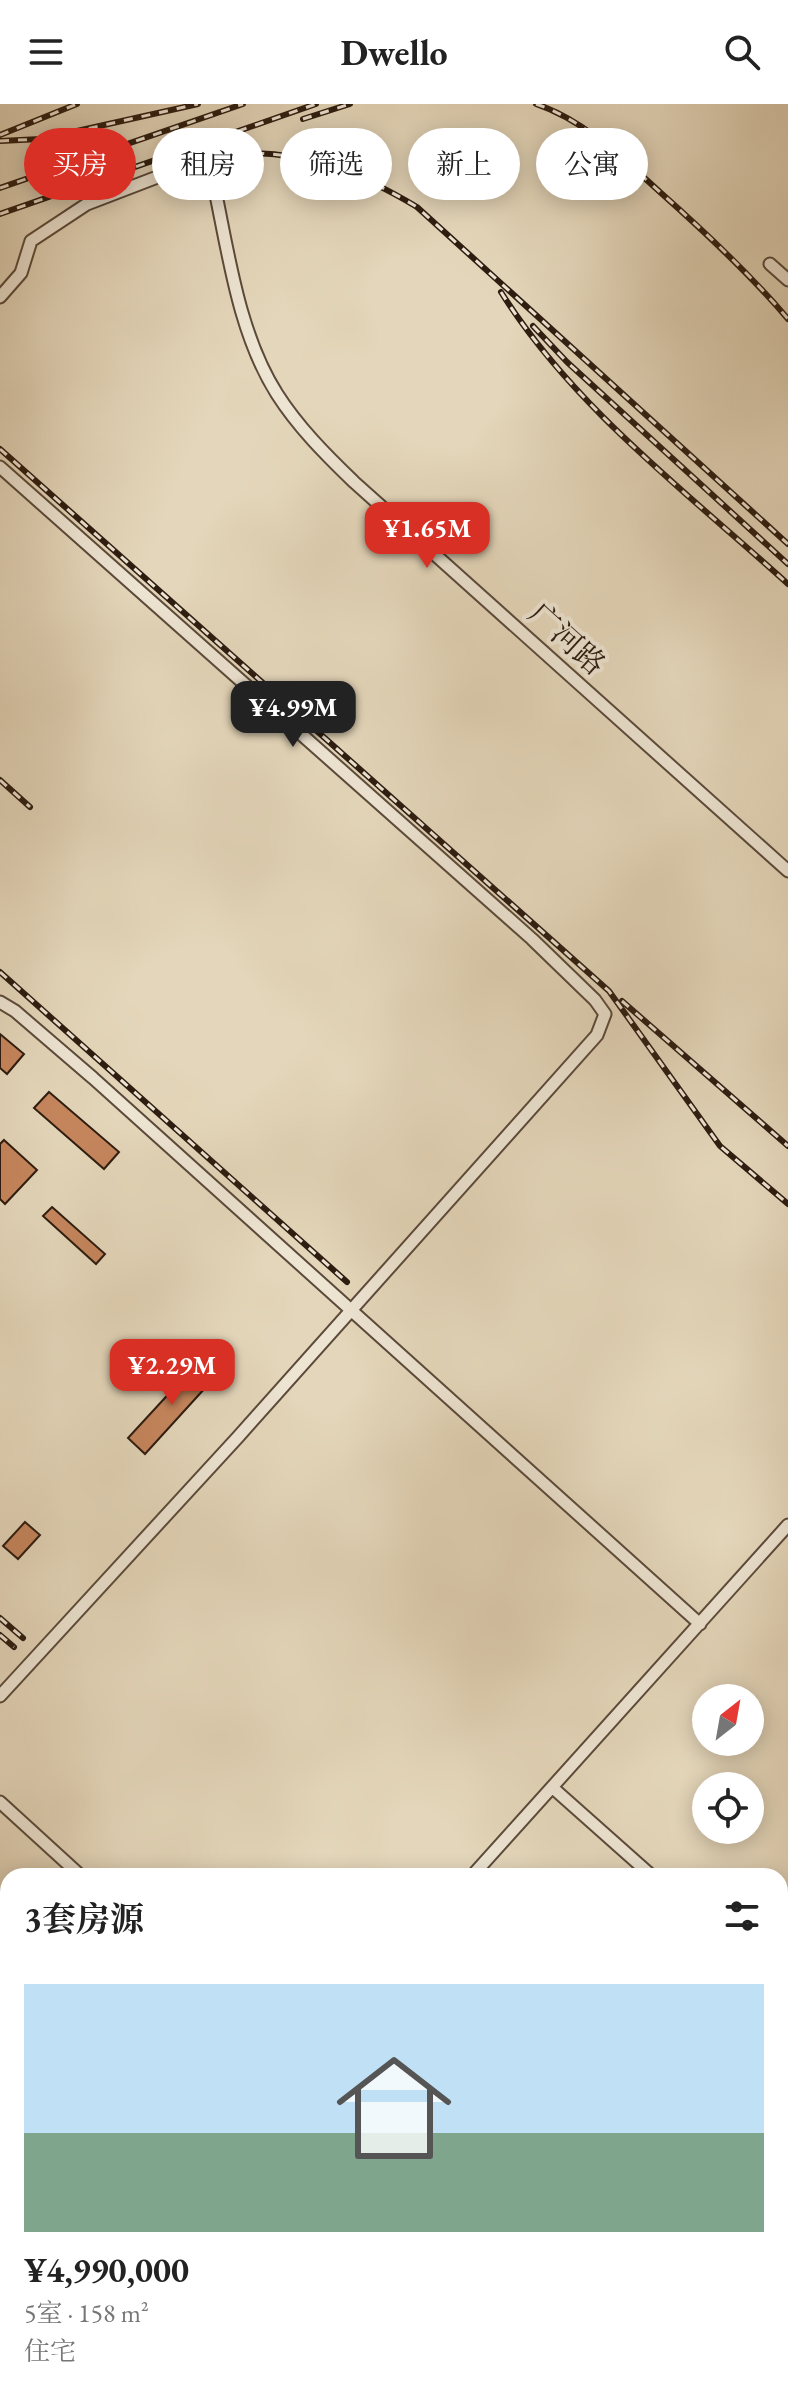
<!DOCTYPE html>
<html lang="zh">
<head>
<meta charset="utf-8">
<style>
	:root { --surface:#fff; --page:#f2f2f2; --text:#222; --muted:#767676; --accent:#d93025 }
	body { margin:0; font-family:"EB Garamond","Noto Serif SC",serif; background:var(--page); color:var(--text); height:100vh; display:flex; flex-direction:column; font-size:30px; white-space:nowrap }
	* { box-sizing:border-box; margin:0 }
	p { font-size:26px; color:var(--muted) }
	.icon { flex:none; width:44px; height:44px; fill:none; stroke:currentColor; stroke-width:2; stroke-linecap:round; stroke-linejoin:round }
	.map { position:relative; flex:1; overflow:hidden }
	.sheet { position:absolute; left:0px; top:1764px; width:788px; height:536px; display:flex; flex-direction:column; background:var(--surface); border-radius:24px 24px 0 0; box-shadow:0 4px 20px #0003 }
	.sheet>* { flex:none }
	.guide { position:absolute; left:24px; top:24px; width:740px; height:72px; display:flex; gap:16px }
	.needle { width:52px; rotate:31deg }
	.tools { position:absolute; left:692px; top:1580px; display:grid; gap:16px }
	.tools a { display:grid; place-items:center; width:72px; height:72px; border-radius:50%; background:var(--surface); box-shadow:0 4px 20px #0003; font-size:40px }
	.price { position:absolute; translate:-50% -68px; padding:0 18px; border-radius:16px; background:var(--accent); color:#fff; font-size:26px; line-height:52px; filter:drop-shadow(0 2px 4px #0008) }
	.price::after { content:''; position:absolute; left:50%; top:48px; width:24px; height:18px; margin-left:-12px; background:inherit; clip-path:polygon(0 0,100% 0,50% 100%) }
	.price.active { background:#222; color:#fff }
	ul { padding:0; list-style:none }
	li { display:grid; align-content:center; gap:16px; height:424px; padding:0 24px }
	li span { display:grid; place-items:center; height:248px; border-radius:0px; color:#555 }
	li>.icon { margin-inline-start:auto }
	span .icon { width:144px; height:144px; fill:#fffc; stroke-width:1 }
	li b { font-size:34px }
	h2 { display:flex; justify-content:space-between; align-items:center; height:96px; padding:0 24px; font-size:34px }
	.tag { padding:0 28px; border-radius:36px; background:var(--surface); box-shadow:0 4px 20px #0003; font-size:28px; line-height:72px }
	.tag.active { background:var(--accent); color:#fff }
	header { display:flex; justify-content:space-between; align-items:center; height:104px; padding:0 24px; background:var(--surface); font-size:36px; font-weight:700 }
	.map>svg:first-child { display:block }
</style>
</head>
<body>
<header><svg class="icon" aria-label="menu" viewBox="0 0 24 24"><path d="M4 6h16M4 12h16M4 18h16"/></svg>Dwello<svg class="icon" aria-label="search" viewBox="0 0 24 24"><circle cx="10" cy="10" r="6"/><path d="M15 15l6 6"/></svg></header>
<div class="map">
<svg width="788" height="2300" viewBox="0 0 788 2300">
	<rect width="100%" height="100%" fill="#e4d6ba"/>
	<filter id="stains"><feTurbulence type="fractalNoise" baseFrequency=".0025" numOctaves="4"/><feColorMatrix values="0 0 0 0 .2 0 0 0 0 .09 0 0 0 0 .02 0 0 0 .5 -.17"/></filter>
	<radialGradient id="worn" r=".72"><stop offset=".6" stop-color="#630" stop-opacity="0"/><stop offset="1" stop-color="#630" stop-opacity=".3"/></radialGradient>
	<path fill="#c6865d" stroke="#2d1c10" stroke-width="2" d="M0 930 24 950 7 970 0 964Z
		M49 988 119 1048 104 1065 34 1004Z
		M4 1036 37 1066 5 1100 0 1095V1040Z
		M52 1103 105 1150 96 1160 43 1112Z
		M199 1257 216 1272 145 1350 128 1334Z
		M25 1418 40 1431 18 1455 3 1442Z"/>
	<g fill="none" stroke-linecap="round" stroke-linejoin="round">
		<g stroke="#5b4a3a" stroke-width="15">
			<path id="minor" d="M770 160 788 176
				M0 193 21 169 31 137 87 100 173 67H206L212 72C228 144 237 227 277 290 298 323 326 351 354 378L788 767
				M0 363 532 835 595 896 605 910 597 931 238 1333 0 1592
				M0 898 15 907 93 974 700 1520
				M553 1684 652 1772
				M0 1698 81 1772
				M472 1772 788 1421
				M780 1916 788 1925
				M0 1926 8 1933
				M780 2086 788 2078
				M0 2178 8 2169
				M408 2292 417 2300
				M164 2296 167 2292
				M216 2300 223 2292
				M578 2300 586 2292"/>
		</g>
		<use href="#minor" stroke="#ede4d2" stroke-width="11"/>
		<g stroke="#2d1c10" stroke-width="6">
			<path id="rail" d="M536 0C586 17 623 55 661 89 706 129 749 169 788 215
				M303 15 350 0
				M0 31 77 0
				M0 37 41 35 198 0
				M166 60C192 56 221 49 247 49 310 49 364 71 417 103L788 440
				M0 84 243 0
				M0 110 316 0
				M501 188C573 303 689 390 788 480
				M533 222 567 258 788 460
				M0 345 609 887 720 1042 788 1100
				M0 676 30 703
				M0 868 347 1178
				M622 897 788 1042
				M0 1514 23 1534
				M0 1531 14 1543"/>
		</g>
		<use href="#rail" stroke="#ede4d2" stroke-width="3" stroke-dasharray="9" stroke-linecap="butt"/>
	</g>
	<g text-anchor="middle" stroke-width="8" stroke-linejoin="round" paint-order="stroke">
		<g font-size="30" fill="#2d1c10" stroke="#ede4d2">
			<text transform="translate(567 535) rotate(42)" y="10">广河路</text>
		</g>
	</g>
	<rect width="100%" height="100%" filter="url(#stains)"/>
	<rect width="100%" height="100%" fill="url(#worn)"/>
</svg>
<div class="tools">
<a><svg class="needle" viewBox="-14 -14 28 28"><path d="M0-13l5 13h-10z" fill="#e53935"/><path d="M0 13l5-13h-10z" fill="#767676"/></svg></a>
<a><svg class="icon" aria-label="locate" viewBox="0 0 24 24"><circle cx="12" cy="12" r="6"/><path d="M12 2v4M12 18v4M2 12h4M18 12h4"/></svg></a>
</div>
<b class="price" style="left:427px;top:466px">¥1.65M</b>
<b class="price active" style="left:293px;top:645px">¥4.99M</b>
<b class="price" style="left:172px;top:1303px">¥2.29M</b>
<div class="guide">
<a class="tag active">买房</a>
<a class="tag">租房</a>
<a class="tag">筛选</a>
<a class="tag">新上</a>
<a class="tag">公寓</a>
</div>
<section class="sheet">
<h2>3套房源<svg class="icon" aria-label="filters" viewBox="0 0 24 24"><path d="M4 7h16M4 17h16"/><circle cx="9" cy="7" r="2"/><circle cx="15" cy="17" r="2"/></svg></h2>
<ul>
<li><span style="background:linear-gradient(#bfe0f5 60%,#7fa58c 0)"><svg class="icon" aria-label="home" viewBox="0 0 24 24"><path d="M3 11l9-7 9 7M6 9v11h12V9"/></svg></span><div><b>¥4,990,000</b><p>5室 · 158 m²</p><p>住宅</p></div></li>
</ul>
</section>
</div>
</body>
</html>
